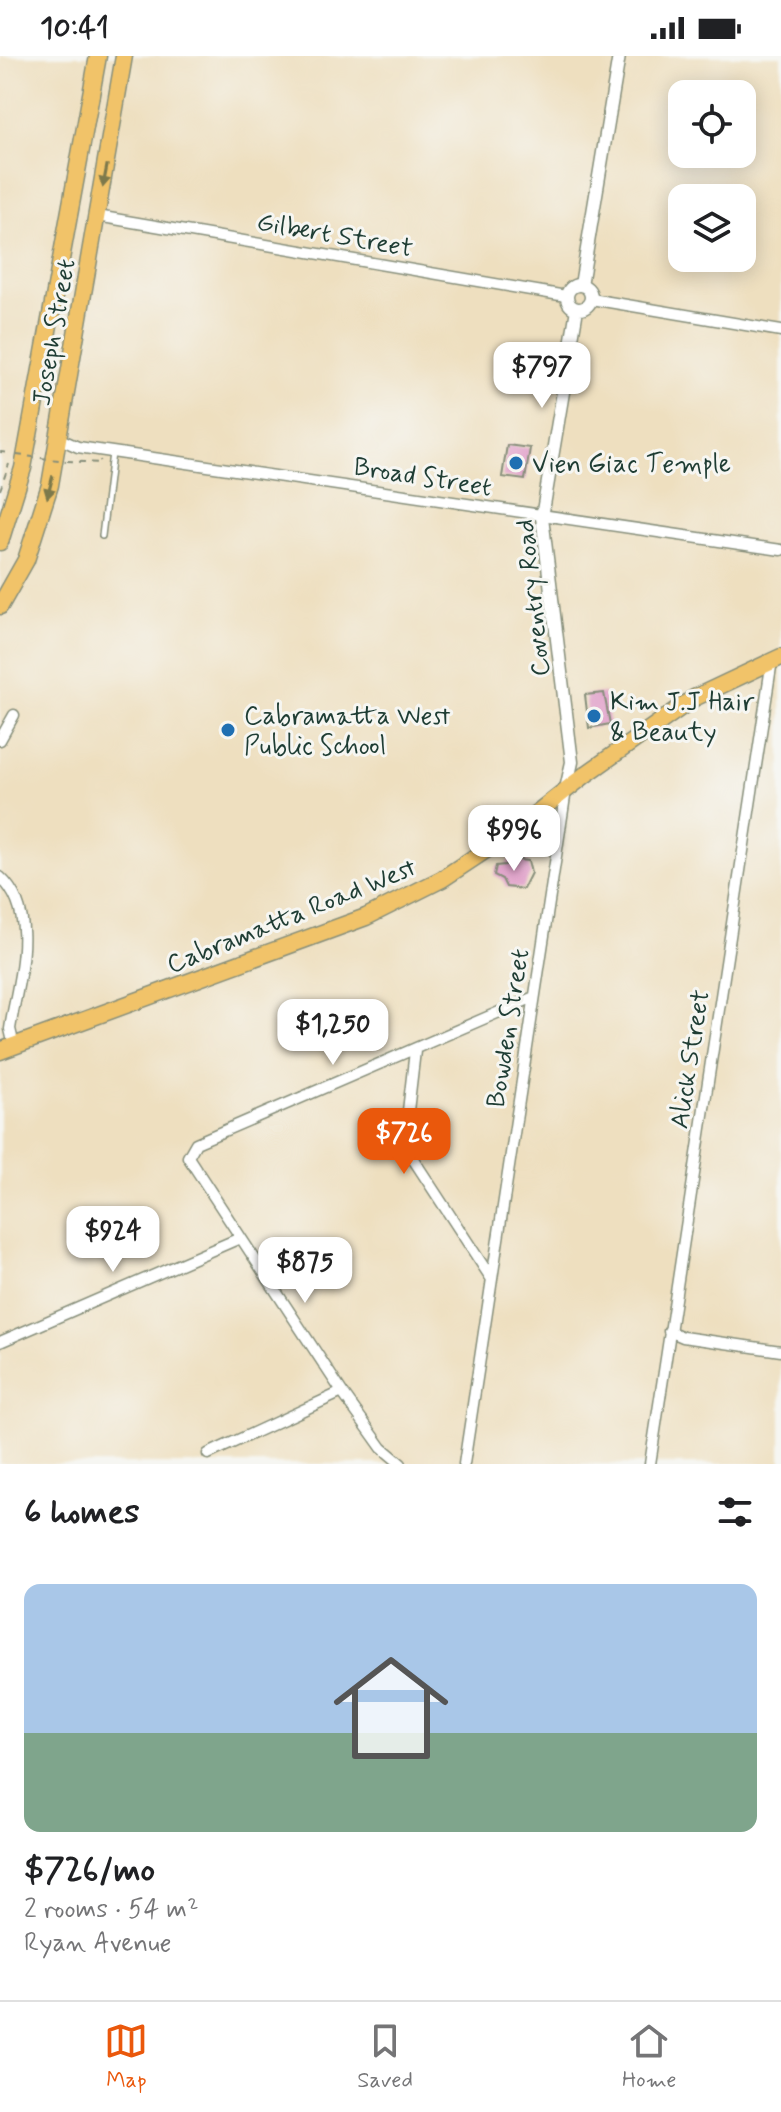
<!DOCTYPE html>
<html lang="en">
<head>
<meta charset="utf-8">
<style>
	:root { --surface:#fff; --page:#f2f2f2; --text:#202124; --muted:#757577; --line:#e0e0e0; --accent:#ea580c }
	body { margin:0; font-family:Mynerve,sans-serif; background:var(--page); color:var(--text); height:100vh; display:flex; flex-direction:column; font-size:30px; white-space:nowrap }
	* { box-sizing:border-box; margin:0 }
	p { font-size:26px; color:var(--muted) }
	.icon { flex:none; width:44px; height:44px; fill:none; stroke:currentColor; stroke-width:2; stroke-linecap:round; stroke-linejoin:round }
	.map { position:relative; height:1408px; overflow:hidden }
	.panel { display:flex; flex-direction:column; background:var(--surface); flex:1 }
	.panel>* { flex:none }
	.buttons { position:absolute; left:668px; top:24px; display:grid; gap:16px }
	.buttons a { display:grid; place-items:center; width:88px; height:88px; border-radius:16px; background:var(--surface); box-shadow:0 4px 20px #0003; font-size:40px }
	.price { position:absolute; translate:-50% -68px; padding:0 18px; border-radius:16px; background:#fff; color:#222; font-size:26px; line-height:52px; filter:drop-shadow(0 2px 4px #0008) }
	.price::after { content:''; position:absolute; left:50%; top:48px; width:24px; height:18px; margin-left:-12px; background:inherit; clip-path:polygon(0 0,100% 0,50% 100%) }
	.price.selected { background:var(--accent); color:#fff }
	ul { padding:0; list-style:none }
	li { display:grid; align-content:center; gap:16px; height:424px; padding:0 24px }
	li+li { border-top:2px solid var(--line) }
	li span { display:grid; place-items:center; height:248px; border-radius:16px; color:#555 }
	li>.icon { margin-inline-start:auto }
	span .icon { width:144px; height:144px; fill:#fffc; stroke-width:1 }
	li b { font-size:34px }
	h2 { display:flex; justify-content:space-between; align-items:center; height:96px; padding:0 24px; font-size:34px }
	.status { display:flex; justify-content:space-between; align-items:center; height:56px; padding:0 40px; background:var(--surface); direction:ltr }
	.status svg { height:22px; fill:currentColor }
	.menu { display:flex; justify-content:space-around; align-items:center; height:112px; border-top:2px solid var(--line); background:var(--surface); font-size:22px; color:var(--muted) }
	.menu a { display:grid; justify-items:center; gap:4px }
	.menu .selected { color:var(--accent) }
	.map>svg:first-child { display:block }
</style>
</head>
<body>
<div class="status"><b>10:41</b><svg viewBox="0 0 49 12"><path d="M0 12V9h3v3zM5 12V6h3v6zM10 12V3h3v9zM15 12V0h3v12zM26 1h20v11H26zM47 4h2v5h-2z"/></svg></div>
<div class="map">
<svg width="781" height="1408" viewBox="0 0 781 1408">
	<rect width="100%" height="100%" fill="#f6f6f2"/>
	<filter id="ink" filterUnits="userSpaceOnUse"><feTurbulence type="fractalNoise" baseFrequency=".0125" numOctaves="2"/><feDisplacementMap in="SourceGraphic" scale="16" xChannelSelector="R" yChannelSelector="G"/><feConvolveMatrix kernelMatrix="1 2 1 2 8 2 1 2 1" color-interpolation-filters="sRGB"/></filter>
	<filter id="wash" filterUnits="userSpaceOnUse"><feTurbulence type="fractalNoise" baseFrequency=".006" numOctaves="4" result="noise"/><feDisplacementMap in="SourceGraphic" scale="32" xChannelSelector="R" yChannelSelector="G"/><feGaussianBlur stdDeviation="1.8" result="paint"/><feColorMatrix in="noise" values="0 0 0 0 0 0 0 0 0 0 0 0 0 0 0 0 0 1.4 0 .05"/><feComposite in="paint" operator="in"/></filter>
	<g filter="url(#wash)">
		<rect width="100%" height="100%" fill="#eedfbf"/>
		<g id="blocks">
			<path fill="#de95c4" d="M507 389 530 392 525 424 502 421Z
				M604 637 610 668 589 672 585 639Z
				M510 803 528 805 531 817 523 833 506 831 502 823 494 819 496 810 505 809Z"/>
		</g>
	</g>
	<g filter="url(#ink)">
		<use href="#blocks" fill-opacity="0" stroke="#868e7a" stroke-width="2"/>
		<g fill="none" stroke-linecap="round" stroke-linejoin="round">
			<g stroke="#868e7a" stroke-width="8">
				<path id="service" d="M102 480 112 397"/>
			</g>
			<g stroke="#868e7a" stroke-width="13">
				<path id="minor" d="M97 160 566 240
					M591 243 781 275
					M60 383 78 391 112 396 781 494
					M0 684 14 659
					M0 821C41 858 17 926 10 973L14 990
					M415 995 404 1089 491 1222
					M669 1275 683 1281 781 1295
					M0 1286 240 1182
					M208 1398 342 1336
					M401 1408 382 1392 342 1336 188 1101 196 1087 534 941
					M464 1408 566 734
					M650 1408 772 604"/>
			</g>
			<g stroke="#868e7a" stroke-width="15">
				<path id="tertiary" d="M567 241a12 12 0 1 1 24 0a12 12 0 1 1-24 0Z
					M581 229 619 0
					M566 733 572 706 542 461 577 253"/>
			</g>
			<g stroke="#868e7a" stroke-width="19">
				<path id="primary" d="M0 995 366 861 442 823 510 778 585 719 694 642 781 601"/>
			</g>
			<g stroke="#868e7a" stroke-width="19">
				<path id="trunk" d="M0 486 23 412 98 0
					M0 550 26 504 50 429 124 0"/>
			</g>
			<path stroke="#868e7a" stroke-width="2" stroke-dasharray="6 6" stroke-linecap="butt" d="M0 396 10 397
				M67 405 101 407 100 404
				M0 434 9 408"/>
			<use href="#service" stroke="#fff" stroke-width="5"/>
			<use href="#minor" stroke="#fff" stroke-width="10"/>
			<use href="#tertiary" stroke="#fff" stroke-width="12"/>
			<use href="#primary" stroke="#f1c369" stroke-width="16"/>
			<use href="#trunk" stroke="#f1c369" stroke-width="16"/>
			<path stroke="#868e7a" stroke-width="2" stroke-dasharray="6 6" stroke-linecap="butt" d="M17 399 66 405"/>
		</g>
		<defs><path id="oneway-solid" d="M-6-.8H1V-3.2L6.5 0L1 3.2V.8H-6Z" transform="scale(2)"/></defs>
		<g fill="#7d794c">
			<use href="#oneway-solid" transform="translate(105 120) rotate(101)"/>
			<use href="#oneway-solid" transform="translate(50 431) rotate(104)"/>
		</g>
	</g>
	<g fill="#1f6fb2" stroke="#f6f6f2" stroke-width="3">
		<circle cx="516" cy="407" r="8"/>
		<circle cx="594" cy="660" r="8"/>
		<circle cx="228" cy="674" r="8"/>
	</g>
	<g text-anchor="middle" stroke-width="6" stroke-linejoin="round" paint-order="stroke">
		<g font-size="26" fill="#1f3d34" stroke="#f6f6f2">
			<text transform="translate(335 178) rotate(10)" y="9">Gilbert Street</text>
			<text transform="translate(53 276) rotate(-80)" y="9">Joseph Street</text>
			<text transform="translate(423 420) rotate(9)" y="9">Broad Street</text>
			<text transform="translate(532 542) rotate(-96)" y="9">Coventry Road</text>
			<text transform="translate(291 859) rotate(-22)" y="9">Cabramatta Road West</text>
			<text transform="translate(507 972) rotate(-81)" y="9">Bowden Street</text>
			<text transform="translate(689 1003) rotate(-81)" y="9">Alick Street</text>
		</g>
		<g font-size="26" fill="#1f3d34" stroke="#f6f6f2" text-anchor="start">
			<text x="532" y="416">Vien Giac Temple</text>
			<text x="610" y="654">Kim J.J Hair<tspan x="610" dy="30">&amp; Beauty</tspan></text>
			<text x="244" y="668">Cabramatta West<tspan x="244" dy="30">Public School</tspan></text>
		</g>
	</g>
</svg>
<div class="buttons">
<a><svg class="icon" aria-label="locate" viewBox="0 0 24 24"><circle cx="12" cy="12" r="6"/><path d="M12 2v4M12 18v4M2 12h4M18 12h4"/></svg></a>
<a><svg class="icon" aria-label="layers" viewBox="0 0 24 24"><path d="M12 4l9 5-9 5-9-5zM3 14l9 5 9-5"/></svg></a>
</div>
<b class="price" style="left:542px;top:354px">$797</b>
<b class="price" style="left:514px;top:817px">$996</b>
<b class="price" style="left:333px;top:1011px">$1,250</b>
<b class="price selected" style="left:404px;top:1120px">$726</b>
<b class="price" style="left:113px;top:1218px">$924</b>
<b class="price" style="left:305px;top:1249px">$875</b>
</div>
<section class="panel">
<h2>6 homes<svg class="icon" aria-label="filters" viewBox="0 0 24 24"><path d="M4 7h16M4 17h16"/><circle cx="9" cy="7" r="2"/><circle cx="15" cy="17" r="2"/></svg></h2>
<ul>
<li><span style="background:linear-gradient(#a9c7e8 60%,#7fa58c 0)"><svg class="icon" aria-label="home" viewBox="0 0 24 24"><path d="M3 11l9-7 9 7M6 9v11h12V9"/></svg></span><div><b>$726/mo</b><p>2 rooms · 54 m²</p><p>Ryan Avenue</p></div></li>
</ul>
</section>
<nav class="menu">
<a class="selected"><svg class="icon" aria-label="map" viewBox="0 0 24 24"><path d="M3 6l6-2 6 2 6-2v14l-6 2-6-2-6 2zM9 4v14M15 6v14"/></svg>Map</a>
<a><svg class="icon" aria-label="saved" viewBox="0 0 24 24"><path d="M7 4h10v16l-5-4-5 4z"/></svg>Saved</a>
<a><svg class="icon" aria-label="home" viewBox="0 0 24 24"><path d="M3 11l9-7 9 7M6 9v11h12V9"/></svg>Home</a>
</nav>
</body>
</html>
